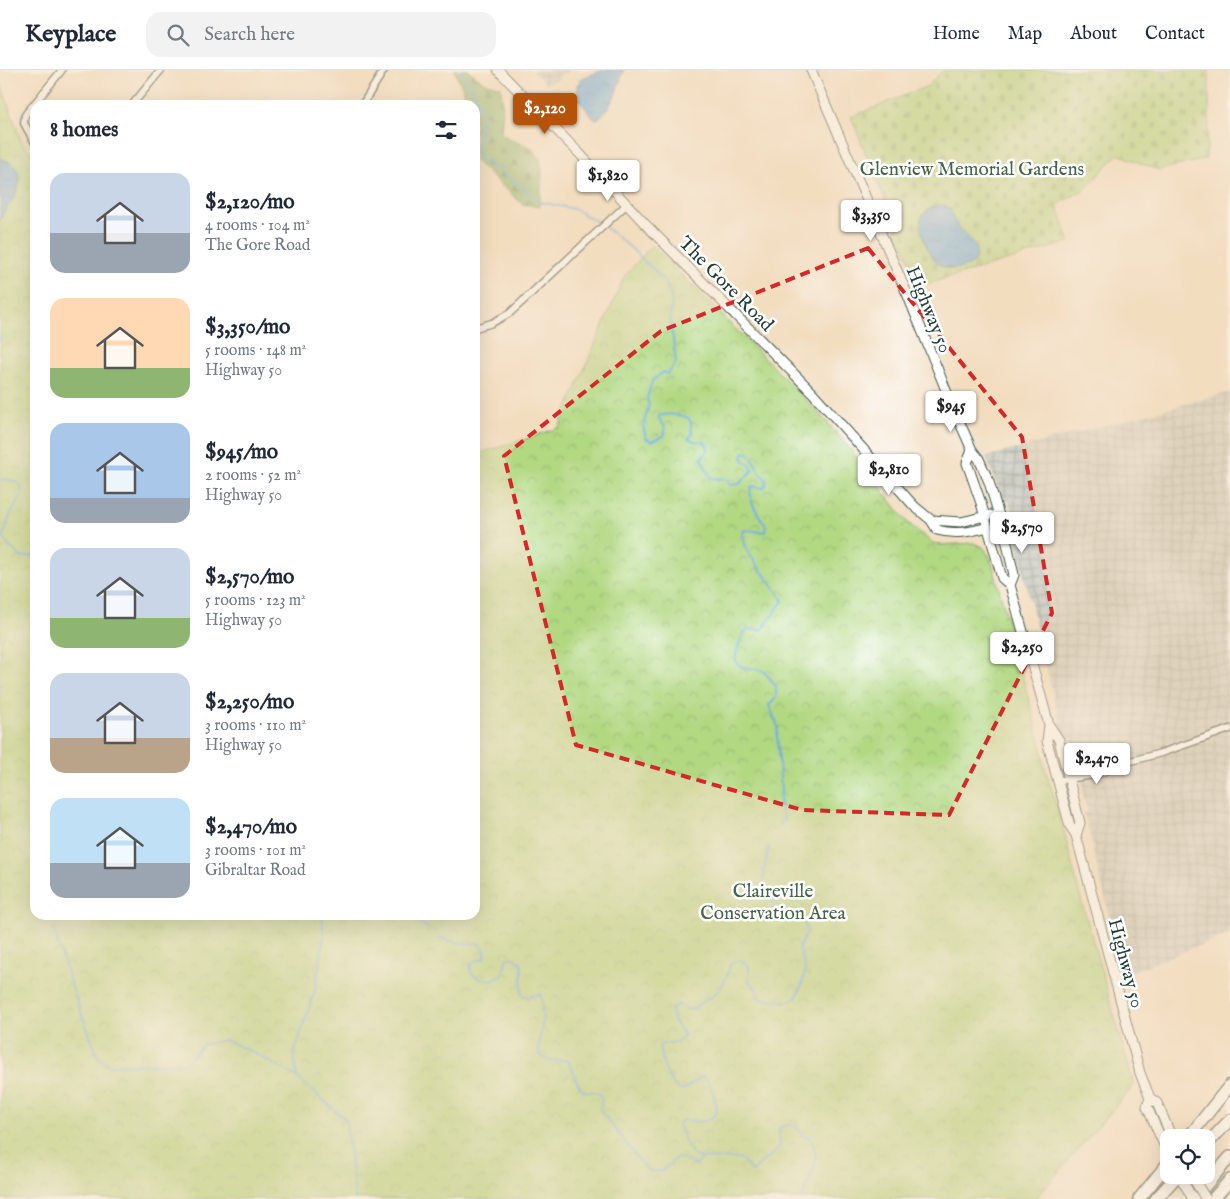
<!DOCTYPE html>
<html lang="en">
<head>
<meta charset="utf-8">
<style>
	:root { --surface:#fff; --page:#f2f2f3; --text:#1f2937; --muted:#747a83; --line:#e0e1e3; --accent:#b45309 }
	body { margin:0; font-family:"IM FELL English",serif; background:var(--page); color:var(--text); height:100vh; display:flex; flex-direction:column; font-size:19px; white-space:nowrap }
	* { box-sizing:border-box; margin:0 }
	p { font-size:16px; color:var(--muted) }
	.icon { flex:none; width:28px; height:28px; fill:none; stroke:currentColor; stroke-width:2; stroke-linecap:round; stroke-linejoin:round }
	.map { position:relative; flex:1; overflow:hidden }
	.panel { position:absolute; left:30px; top:30px; width:450px; height:820px; display:flex; flex-direction:column; background:var(--surface); border-radius:15px; box-shadow:0 5px 20px #0002 }
	.panel>* { flex:none }
	.controls { position:absolute; left:1160px; top:1059px; display:grid; gap:10px }
	.controls a { display:grid; place-items:center; width:55px; height:55px; border-radius:10px; background:var(--surface); box-shadow:0 5px 20px #0002; font-size:25px }
	.price { position:absolute; translate:-50% -42px; padding:0 11px; border-radius:5px; background:#fff; color:#222; font-size:16px; line-height:32px; filter:drop-shadow(0 1px 2px #0008) }
	.price::after { content:''; position:absolute; left:50%; top:30px; width:15px; height:11px; margin-left:-8px; background:inherit; clip-path:polygon(0 0,100% 0,50% 100%) }
	.price.current { background:var(--accent); color:#fff }
	ul { padding:0; list-style:none }
	li { display:flex; align-items:center; gap:15px; height:125px; padding:0 20px }
	li span { display:grid; place-items:center; flex:none; width:140px; height:100px; border-radius:15px; color:#555 }
	li>.icon { margin-inline-start:auto }
	span .icon { width:60px; height:60px; fill:#fffc; stroke-width:1 }
	li b { font-size:21px }
	h2 { display:flex; justify-content:space-between; align-items:center; height:60px; padding:0 20px; font-size:21px }
	header { display:flex; align-items:center; gap:30px; box-sizing:border-box; height:70px; padding:0 25px; background:var(--surface); border-bottom:1px solid var(--line) }
	header strong { font-size:24px }
	nav { display:flex; gap:28px; margin-inline-start:auto; font-size:18px }
	.search { width:350px; height:45px; background:var(--page); display:flex; align-items:center; gap:12px; box-sizing:border-box; padding:0 18px; border-radius:15px; color:var(--muted); font-size:19px }
	.map>svg:first-child { display:block }
</style>
</head>
<body>
<header>
<strong>Keyplace</strong>
<div class="search"><svg class="icon" aria-label="search" viewBox="0 0 24 24"><circle cx="10" cy="10" r="6"/><path d="M15 15l6 6"/></svg>Search here</div>
<nav><a>Home</a><a>Map</a><a>About</a><a>Contact</a></nav>
</header>
<div class="map">
<svg width="1230" height="1129" viewBox="0 0 1230 1129">
	<defs>
		<pattern id="industrial-grid" width="8" height="8" patternUnits="userSpaceOnUse" patternTransform="scale(1.25)"><rect width="8" height="8" fill="#c5c5b8"/><path d="M0 4h8M4 0v8" fill="none" stroke="#9fa196"/></pattern>
		<pattern id="forest-firs" width="22" height="20" patternUnits="userSpaceOnUse" patternTransform="scale(1.25)"><rect width="22" height="20" fill="#8db870"/><path d="M5 1l3.5 6h-7zM16 11l3.5 6h-7z" fill="#73975d"/></pattern>
		<pattern id="cemetery-stones" width="16" height="16" patternUnits="userSpaceOnUse" patternTransform="scale(1.25)"><rect width="16" height="16" fill="#b2d882"/><path d="M2 7V4a2 2 0 0 1 4 0v3zM10 15v-3a2 2 0 0 1 4 0v3z" fill="#99ba71"/></pattern>
		<pattern id="park-crowns" width="20" height="18" patternUnits="userSpaceOnUse" patternTransform="scale(1.25)"><rect width="20" height="18" fill="#b2d882"/><path d="M2 6a3 3 0 1 1 6 0M12 15a3 3 0 1 1 6 0" fill="none" stroke="#99ba71"/></pattern>
		<pattern id="water-ripples" width="26" height="14" patternUnits="userSpaceOnUse" patternTransform="scale(1.25)"><rect width="26" height="14" fill="#6babde"/><path d="M2 4q2-2 4 0t4 0M15 11q2-2 4 0t4 0" fill="none" stroke="#578cb5"/></pattern>
	</defs>
	<rect width="100%" height="100%" fill="#fff"/>
	<filter id="ink" filterUnits="userSpaceOnUse"><feTurbulence type="fractalNoise" baseFrequency=".02" numOctaves="2"/><feDisplacementMap in="SourceGraphic" scale="10" xChannelSelector="R" yChannelSelector="G"/><feConvolveMatrix kernelMatrix="1 2 1 2 8 2 1 2 1" color-interpolation-filters="sRGB"/></filter>
	<filter id="wash" filterUnits="userSpaceOnUse"><feTurbulence type="fractalNoise" baseFrequency=".0096" numOctaves="4" result="noise"/><feDisplacementMap in="SourceGraphic" scale="20" xChannelSelector="R" yChannelSelector="G"/><feGaussianBlur stdDeviation="1.12" result="paint"/><feColorMatrix in="noise" values="0 0 0 0 0 0 0 0 0 0 0 0 0 0 0 0 0 1.4 0 .05"/><feComposite in="paint" operator="in"/></filter>
	<g filter="url(#wash)">
		<rect width="100%" height="100%" fill="#f2ddbf"/>
		<path fill="url(#industrial-grid)" d="M532 0H571L560 5 559 9 546 14Z
			M1230 322V864L1130 902 1124 901 1108 840 1084 743 1088 742 1082 721 1083 716 1076 695 1068 686 1014 464 1017 456 1009 432 1005 430 1001 426 986 387Z"/>
		<path fill="url(#forest-firs)" stroke="#567a52" d="M454 0H468L484 12 501 17 503 40 501 63 511 70 530 77 540 88 542 101 540 137 522 134 475 91V35H468L464 21Z"/>
		<path fill="url(#cemetery-stones)" stroke="#688a5b" d="M943 0H1209V51L1206 89 1158 100 1118 84 1085 119 1057 135 1070 172 920 216 851 47 928 16Z"/>
		<path fill="url(#park-crowns)" stroke="#688a5b" d="M0 11 21 71 35 87V845H475V385L559 358 624 207 652 175 817 341 847 375 908 453 933 473 941 475 974 473 983 477 991 489 1042 679 1044 695 1063 758 1079 822 1134 1015 1035 1129H0Z"/>
		<path fill="url(#water-ripples)" stroke="#457489" d="M604 0H624C623 5 621 7 620 11 615 26 610 40 597 49H594L578 29 577 15 582 8Z
			M0 89C20 91 23 110 15 126 10 134 4 141 0 150Z
			M943 135 951 139C953 162 978 166 976 185 975 193 971 195 964 197 956 199 949 200 941 196 929 189 913 153 925 142 930 137 937 136 943 135Z"/>
		<g fill="none" stroke-linecap="round" stroke-linejoin="round">
			<path stroke="#6babde" stroke-width="2" d="M460 0 475 22 480 38 482 55 476 77 479 86 486 93 498 99 541 132 574 139 601 154
				M605 157 631 178 663 209 671 225 672 233 670 247 676 292 668 304 663 302 652 311 647 328 649 334 647 342 643 356 646 368 652 371 664 366C667 359 664 355 659 349V346C669 342 680 345 689 348L691 353 692 365 688 368 696 372 703 371 707 375 708 380 701 388 711 408 726 409 730 415 739 414 753 400 749 394 744 391 742 386 744 382 749 383 752 387 757 398 766 410V415L763 418 752 416C746 430 759 445 766 456L765 462 746 460 742 462C744 466 744 470 745 474 751 493 774 513 783 531L762 560 749 559 744 562C742 570 737 577 736 585 733 602 754 596 763 601 768 605 772 611 776 616V628L769 635 778 657 777 666 781 719 780 737 784 749 779 755
				M0 265V271
				M0 409C29 410 25 423 12 442 8 448 7 458 3 465L7 474 21 487 33 486 35 484
				M769 776C767 785 762 807 763 815 767 839 809 848 807 861 807 864 800 874 799 878L805 899 803 912 796 928 788 932 760 929 757 920 749 912V896L741 890 731 893C728 905 724 916 714 925 707 930 700 932 694 939H686L678 934 671 940 674 952 684 964C680 976 667 970 659 976 662 990 667 1015 682 1021L703 1006C713 1014 715 1029 717 1042 708 1055 696 1052 683 1050L678 1054 685 1072 694 1086 702 1088 741 1089 752 1102C758 1099 758 1094 763 1091 769 1087 779 1082 780 1074 780 1068 778 1064 779 1058L786 1055 796 1056 803 1066 809 1067C820 1084 816 1094 809 1110 806 1117 806 1123 801 1129
				M414 845 418 852 428 858
				M53 859 74 924 98 987 110 995 186 993 203 975 224 970 253 982 297 1007 346 1050 355 1129
				M439 867C453 872 463 875 478 873L485 880V888L475 891 470 895 471 903C481 912 491 912 502 905L507 888H514L521 892C524 903 520 913 522 925L528 927 540 924C544 933 543 946 542 956 541 967 537 973 539 984L549 991 567 990C575 999 574 1013 583 1021L597 1022 602 1027 600 1040 646 1099C663 1106 666 1097 677 1087L697 1095 702 1088
				M297 1007 294 984 315 920 324 866 322 845"/>
		</g>
	</g>
	<g filter="url(#ink)">
		<g fill="none" stroke-linecap="round" stroke-linejoin="round">
			<g stroke="#3f5549" stroke-width="9">
				<path id="street" d="M132 35 161 0
					M362 35 384 0
					M35 73 24 53 25 45 62 0
					M475 258 492 253 510 243 626 135
					M1069 708 1079 701 1107 693 1116 695 1161 683 1230 659
					M1058 711C1077 706 1099 708 1116 695"/>
			</g>
			<g stroke="#3f5549" stroke-width="11">
				<path id="secondary" d="M498 0 579 83 648 157 812 322 914 436 931 450 937 460C955 465 970 462 988 457
					M811 0 908 226 952 335 972 380 979 389 989 412 1006 469 1014 505 1010 515
					M972 380 967 393 981 433 1002 508 1010 515 1049 655 1059 670 1080 753 1076 765
					M931 450 961 452 990 445
					M1049 655 1047 671 1070 756 1076 765 1140 1003 1150 1028 1157 1033 1172 1068
					M1150 1028 1147 1037 1169 1086
					M1179 1105 1193 1129"/>
			</g>
			<g stroke="#3f5549" stroke-width="14">
				<path id="highway" d="M1188 1068 1230 1015
					M1206 1075 1230 1050
					M1139 1129 1169 1092
					M1156 1129 1178 1105
					M1194 1129 1230 1087
					M1213 1129 1230 1110"/>
			</g>
			<use href="#street" stroke="#fff" stroke-width="6"/>
			<use href="#secondary" stroke="#fff" stroke-width="9"/>
			<use href="#highway" stroke="#fff" stroke-width="11"/>
			<g stroke="#3f5549" stroke-width="11" stroke-linecap="butt">
				<path id="secondary-bridge" d="M1191 1105 1206 1129"/>
			</g>
			<use href="#secondary-bridge" stroke="#fff" stroke-width="9"/>
		</g>
	</g>
	<path d="M0 0H1230V1129H0ZM868 178 1022 367 1052 543 949 745 802 740 576 675 504 386 661 261Z" fill="#f2ddbf" fill-opacity=".55" fill-rule="evenodd"/>
	<path fill="none" stroke="#d62828" stroke-width="4" stroke-dasharray="10 6" stroke-linejoin="round" d="M868 178 1022 367 1052 543 949 745 802 740 576 675 504 386 661 261Z"/>
	<g text-anchor="middle" stroke-width="5" stroke-linejoin="round" paint-order="stroke">
		<g font-size="19" fill="#446448" stroke="#fff">
			<text x="972" y="105">Glenview Memorial Gardens</text>
			<text x="773" y="827">Claireville<tspan x="773" dy="22">Conservation Area</tspan></text>
		</g>
		<g font-size="19" fill="#1f3d34" stroke="#fff">
			<text transform="translate(727 213) rotate(45)" y="7">The Gore Road</text>
			<text transform="translate(930 239) rotate(68)" y="7">Highway 50</text>
			<text transform="translate(1127 893) rotate(75)" y="7">Highway 50</text>
		</g>
	</g>
</svg>
<div class="controls">
<a><svg class="icon" aria-label="locate" viewBox="0 0 24 24"><circle cx="12" cy="12" r="6"/><path d="M12 2v4M12 18v4M2 12h4M18 12h4"/></svg></a>
</div>
<b class="price current" style="left:545px;top:65px">$2,120</b>
<b class="price" style="left:608px;top:132px">$1,820</b>
<b class="price" style="left:871px;top:172px">$3,350</b>
<b class="price" style="left:951px;top:363px">$945</b>
<b class="price" style="left:889px;top:426px">$2,810</b>
<b class="price" style="left:1022px;top:484px">$2,570</b>
<b class="price" style="left:1022px;top:604px">$2,250</b>
<b class="price" style="left:1097px;top:715px">$2,470</b>
<section class="panel">
<h2>8 homes<svg class="icon" aria-label="filters" viewBox="0 0 24 24"><path d="M4 7h16M4 17h16"/><circle cx="9" cy="7" r="2"/><circle cx="15" cy="17" r="2"/></svg></h2>
<ul>
<li><span style="background:linear-gradient(#c9d6e8 60%,#9aa5b1 0)"><svg class="icon" aria-label="home" viewBox="0 0 24 24"><path d="M3 11l9-7 9 7M6 9v11h12V9"/></svg></span><div><b>$2,120/mo</b><p>4 rooms · 104 m²</p><p>The Gore Road</p></div></li>
<li><span style="background:linear-gradient(#ffd9b3 70%,#8fb573 0)"><svg class="icon" aria-label="home" viewBox="0 0 24 24"><path d="M3 11l9-7 9 7M6 9v11h12V9"/></svg></span><div><b>$3,350/mo</b><p>5 rooms · 148 m²</p><p>Highway 50</p></div></li>
<li><span style="background:linear-gradient(#a9c7e8 75%,#9aa5b1 0)"><svg class="icon" aria-label="home" viewBox="0 0 24 24"><path d="M3 11l9-7 9 7M6 9v11h12V9"/></svg></span><div><b>$945/mo</b><p>2 rooms · 52 m²</p><p>Highway 50</p></div></li>
<li><span style="background:linear-gradient(#c9d6e8 70%,#8fb573 0)"><svg class="icon" aria-label="home" viewBox="0 0 24 24"><path d="M3 11l9-7 9 7M6 9v11h12V9"/></svg></span><div><b>$2,570/mo</b><p>5 rooms · 123 m²</p><p>Highway 50</p></div></li>
<li><span style="background:linear-gradient(#c9d6e8 65%,#b9a48a 0)"><svg class="icon" aria-label="home" viewBox="0 0 24 24"><path d="M3 11l9-7 9 7M6 9v11h12V9"/></svg></span><div><b>$2,250/mo</b><p>3 rooms · 110 m²</p><p>Highway 50</p></div></li>
<li><span style="background:linear-gradient(#bfe0f5 65%,#9aa5b1 0)"><svg class="icon" aria-label="home" viewBox="0 0 24 24"><path d="M3 11l9-7 9 7M6 9v11h12V9"/></svg></span><div><b>$2,470/mo</b><p>3 rooms · 101 m²</p><p>Gibraltar Road</p></div></li>
</ul>
</section>
</div>
</body>
</html>
